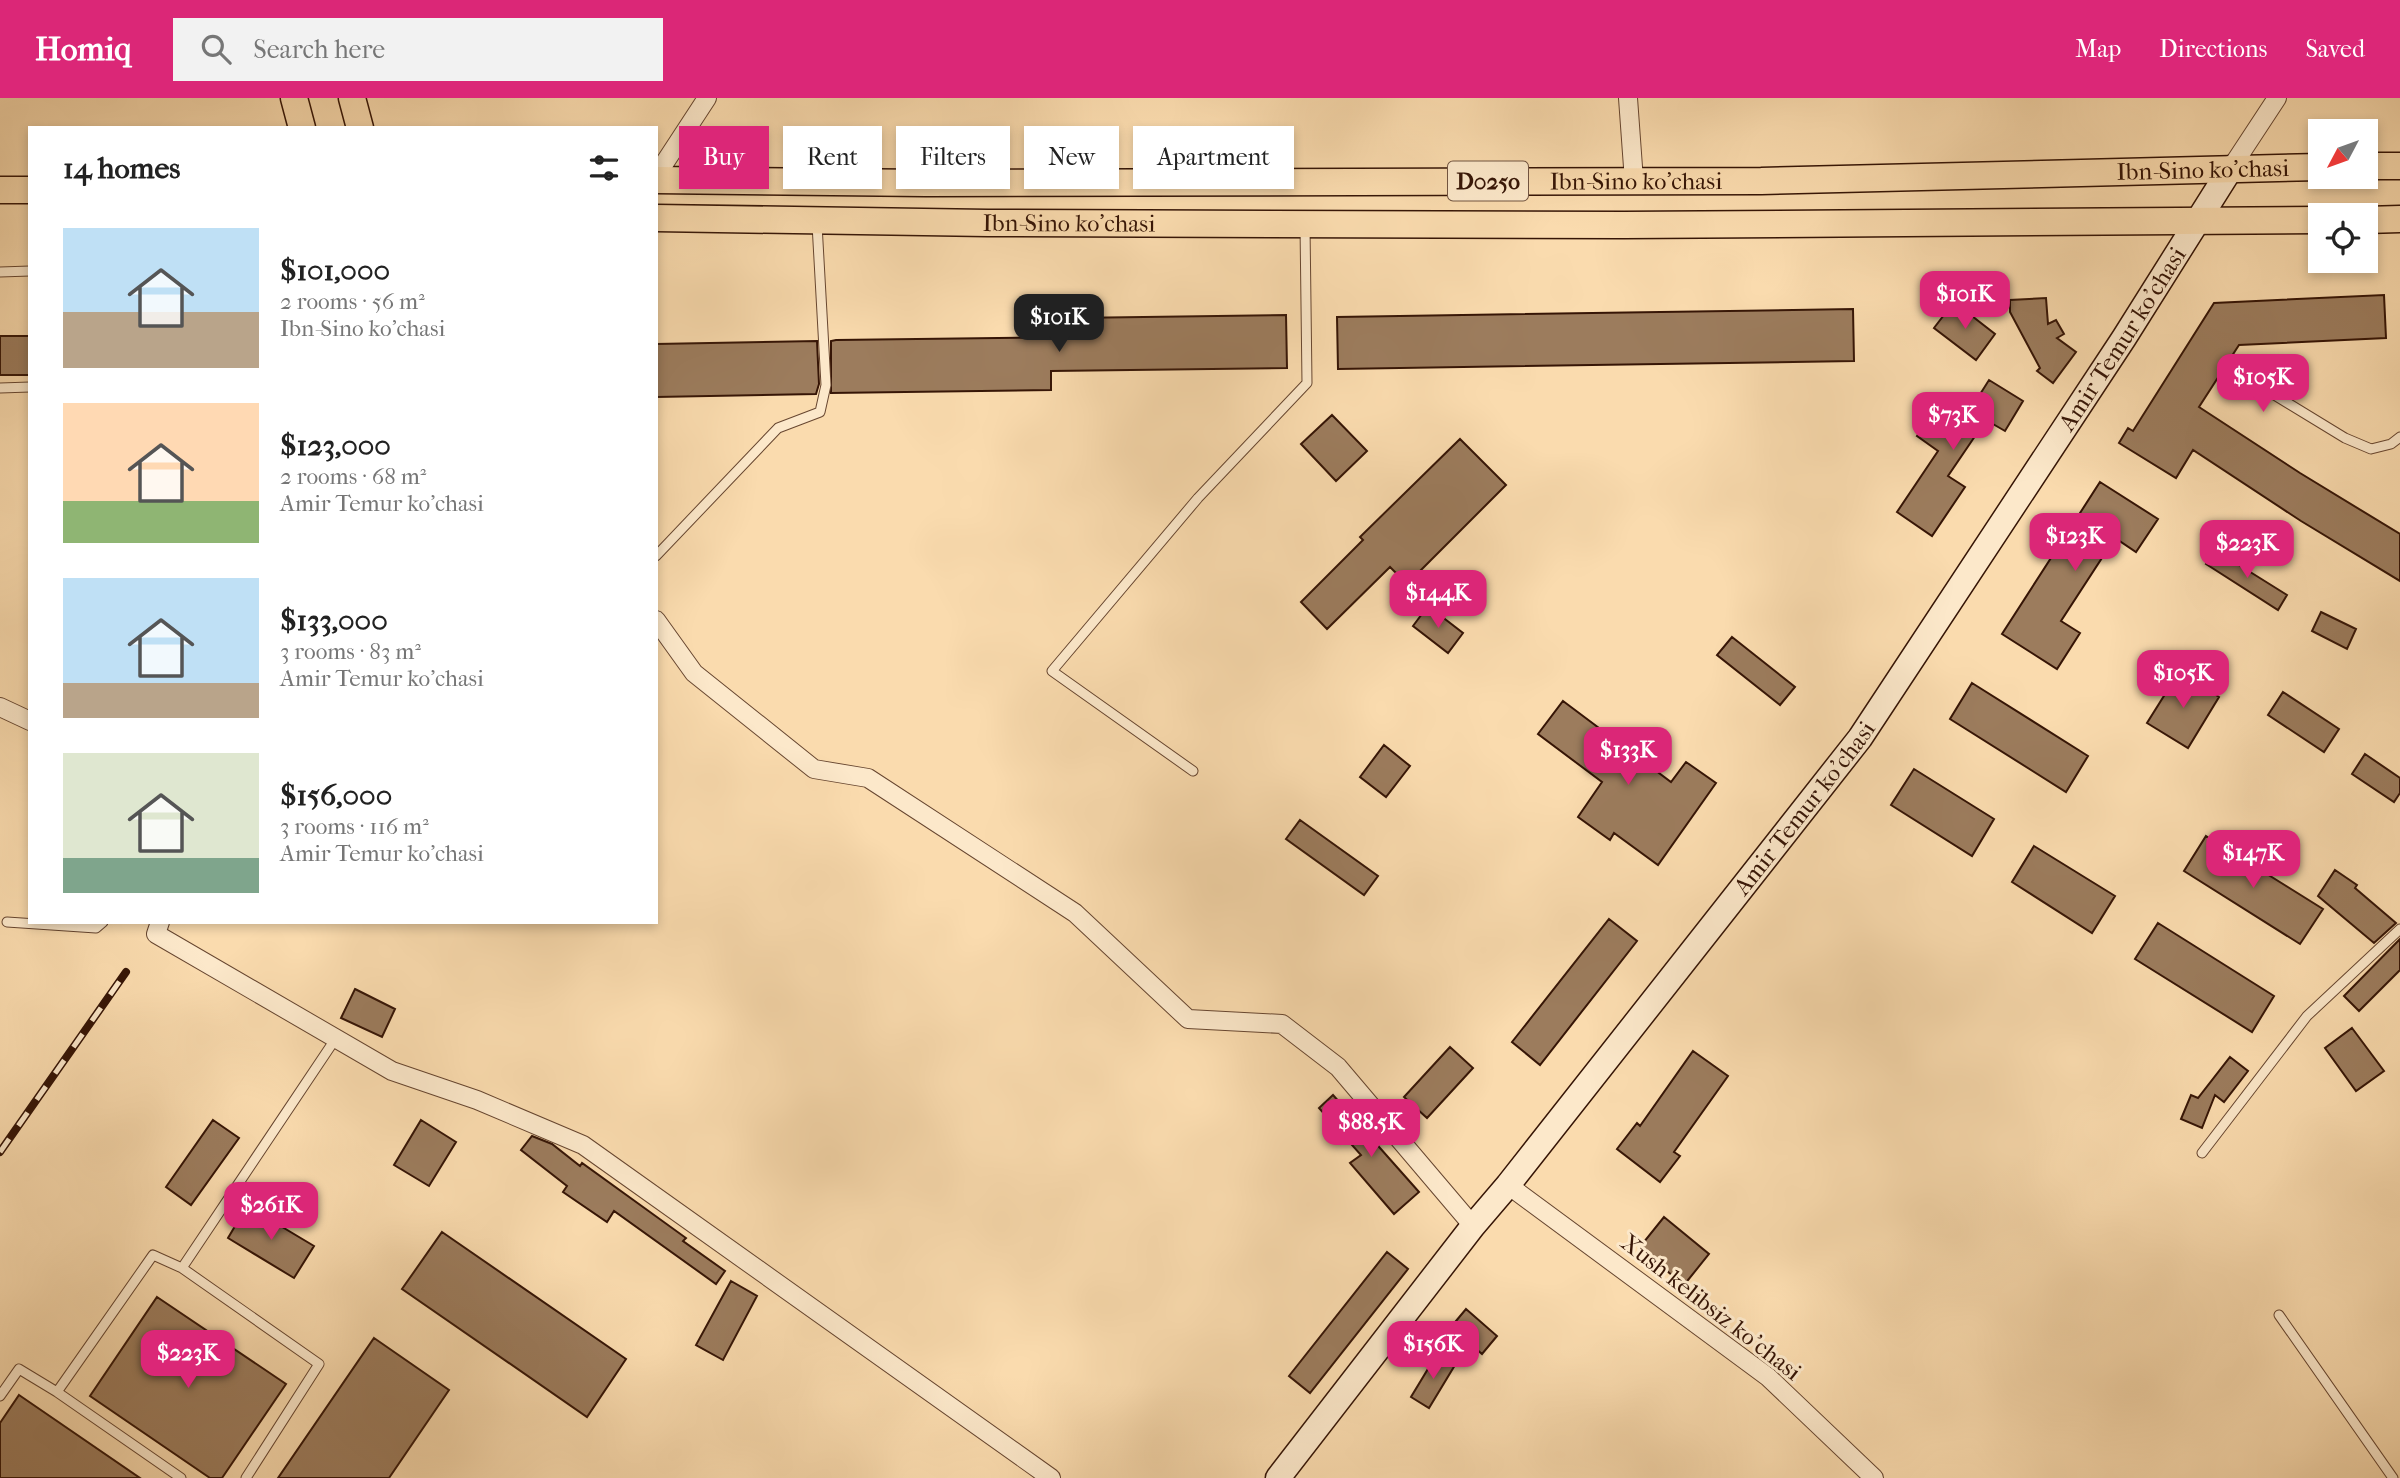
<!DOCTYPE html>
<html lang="en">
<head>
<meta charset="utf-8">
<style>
	:root { --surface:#fff; --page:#f2f2f2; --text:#222; --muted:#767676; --accent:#db2777 }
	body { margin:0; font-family:"IM FELL French Canon",serif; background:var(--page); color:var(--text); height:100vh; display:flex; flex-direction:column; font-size:26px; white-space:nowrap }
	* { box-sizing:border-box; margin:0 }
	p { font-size:23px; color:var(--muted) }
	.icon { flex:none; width:38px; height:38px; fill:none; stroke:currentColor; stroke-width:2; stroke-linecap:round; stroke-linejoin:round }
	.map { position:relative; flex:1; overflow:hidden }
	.sheet { position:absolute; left:28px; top:28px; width:630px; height:798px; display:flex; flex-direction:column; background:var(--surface); border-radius:0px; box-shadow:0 4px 10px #0003 }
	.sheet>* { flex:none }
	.hud { position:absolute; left:679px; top:28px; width:665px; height:63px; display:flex; gap:14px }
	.needle { width:46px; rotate:229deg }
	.tools { position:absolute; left:2308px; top:21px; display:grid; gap:14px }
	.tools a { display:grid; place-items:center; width:70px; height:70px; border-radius:0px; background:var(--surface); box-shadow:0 4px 10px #0003; font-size:35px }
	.price { position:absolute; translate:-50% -60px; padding:0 16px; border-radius:14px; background:var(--accent); color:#fff; font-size:23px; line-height:46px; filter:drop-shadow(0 2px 4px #0008) }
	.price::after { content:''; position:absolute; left:50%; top:42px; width:21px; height:16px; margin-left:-10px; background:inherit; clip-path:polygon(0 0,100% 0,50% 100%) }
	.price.active { background:#222; color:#fff }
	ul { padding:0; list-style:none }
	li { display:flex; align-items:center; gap:21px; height:175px; padding:0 35px }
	li span { display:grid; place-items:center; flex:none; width:196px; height:140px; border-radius:0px; color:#555 }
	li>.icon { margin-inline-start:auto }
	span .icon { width:84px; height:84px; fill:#fffc; stroke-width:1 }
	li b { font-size:30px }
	h2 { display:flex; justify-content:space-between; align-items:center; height:84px; padding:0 35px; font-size:30px }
	.pill { padding:0 24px; border-radius:0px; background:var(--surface); box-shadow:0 4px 10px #0003; font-size:24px; line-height:63px }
	.pill.active { background:var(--accent); color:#fff }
	header { display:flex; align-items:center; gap:42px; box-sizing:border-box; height:98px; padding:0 35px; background:var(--accent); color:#fff }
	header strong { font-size:33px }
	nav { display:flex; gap:38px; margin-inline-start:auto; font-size:24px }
	.search { width:490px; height:63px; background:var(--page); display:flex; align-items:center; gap:18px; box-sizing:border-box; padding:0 24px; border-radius:0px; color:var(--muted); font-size:26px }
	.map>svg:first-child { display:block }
</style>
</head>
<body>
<header>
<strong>Homiq</strong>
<div class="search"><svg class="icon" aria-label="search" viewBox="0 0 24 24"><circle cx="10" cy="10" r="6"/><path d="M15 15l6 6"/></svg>Search here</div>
<nav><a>Map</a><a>Directions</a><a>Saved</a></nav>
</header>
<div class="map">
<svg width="2400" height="1380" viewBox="0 0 2400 1380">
	<rect width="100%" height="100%" fill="#fadbae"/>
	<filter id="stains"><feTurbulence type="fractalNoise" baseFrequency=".00286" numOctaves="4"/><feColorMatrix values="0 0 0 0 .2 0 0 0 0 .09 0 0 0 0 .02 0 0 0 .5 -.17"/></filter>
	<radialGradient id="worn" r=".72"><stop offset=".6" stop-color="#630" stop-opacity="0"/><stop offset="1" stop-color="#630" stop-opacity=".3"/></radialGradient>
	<path fill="#9c7c5d" stroke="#361506" stroke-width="2" d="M2384 197 2386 240 2239 247 2199 309 2300 375 2400 436V483L2301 423 2193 352 2176 380 2119 345 2128 330 2133 333 2214 205Z
		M2046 200 2048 226 2056 222 2064 236 2057 240 2076 254 2053 285 2037 273 2040 270 2010 214V202Z
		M1954 204 1995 236 1976 262 1934 230Z
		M1853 211 1854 263 1338 271 1337 219Z
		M1286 217 1287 270 1051 273V292L831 295V243L836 242 1072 239 1071 220Z
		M0 238H30V277H0Z
		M817 243 819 286 816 296 656 299V246Z
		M1989 282 2023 303 2005 333 1986 322 1948 378 1965 389 1932 438 1897 414 1938 353 1917 338 1946 296 1970 312Z
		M1332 317 1367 353 1336 383 1301 346Z
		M1460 341 1506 387 1407 486 1390 469 1327 531 1301 504 1363 442 1360 439Z
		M2100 384 2158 421 2136 454 2115 440 2061 523 2080 535 2057 571 2002 536Z
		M2215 452 2287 497 2278 512 2206 466Z
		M1428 508 1463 535 1448 555 1413 528Z
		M2321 514 2356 531 2347 551 2312 533Z
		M1732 539 1795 589 1780 607 1717 557Z
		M2179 574 2219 599 2188 650 2147 625Z
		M1972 585 2088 658 2066 694 1950 621Z
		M2283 594 2339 631 2324 654 2268 617Z
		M1563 603 1671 684 1686 664 1716 685 1658 767 1614 735 1610 742 1578 719 1602 684 1538 636Z
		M1384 647 1410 668 1386 699 1360 679Z
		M2365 656 2400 680V695L2394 704 2352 676Z
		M1914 671 1994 721 1972 758 1891 707Z
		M1300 722 1378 778 1364 797 1286 741Z
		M2206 738 2323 811 2300 846 2184 773Z
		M2034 748 2115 798 2092 835 2012 784Z
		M2335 772 2357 787 2355 790 2396 825 2374 845 2318 798Z
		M1609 821 1637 843 1540 967 1512 944Z
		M2158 825 2274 898 2252 934 2135 861Z
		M2400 841V872L2359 913 2344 898Z
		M355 891 395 911 382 939 341 920Z
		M2352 930 2384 973 2356 993 2325 950Z
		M1450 949 1473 970 1427 1020 1404 999Z
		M1693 953 1728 978 1674 1054 1680 1058 1660 1084 1617 1051 1637 1025 1640 1028Z
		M2230 959 2248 973 2224 1004 2215 997 2202 1030 2181 1021 2191 997 2198 1000Z
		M1333 997 1419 1094 1394 1116 1350 1065 1361 1057 1319 1010Z
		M213 1022 239 1040 191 1107 166 1089Z
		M421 1022 456 1044 429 1088 394 1067Z
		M532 1038 552 1046 580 1068 582 1065 686 1140 683 1143 725 1173 716 1186 614 1113 607 1124 563 1094 567 1088 521 1052Z
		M247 1108 314 1148 294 1180 228 1140Z
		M1664 1119 1709 1156 1684 1187 1639 1150Z
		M442 1134 626 1261 587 1319 402 1191Z
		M1387 1154 1408 1171 1310 1295 1289 1278Z
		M731 1183 757 1198 723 1262 696 1247Z
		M157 1199 286 1286 222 1380H210L90 1298Z
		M1466 1211 1497 1238 1482 1256 1451 1229Z
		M374 1240 449 1292 389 1380H278Z
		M1437 1256 1455 1267 1429 1310 1411 1299Z
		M19 1297 140 1380H0V1325Z"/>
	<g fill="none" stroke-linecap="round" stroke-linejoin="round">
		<g stroke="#674630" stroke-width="11">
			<path id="service" d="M0 174 30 173
				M2245 279 2345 340 2371 351 2391 346 2400 339
				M0 290 30 289
				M656 458 778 330 820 314 826 287 817 126
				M1193 673 1052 573 1198 400 1307 285 1305 128
				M7 824 96 830 103 824
				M2202 1055 2307 918 2400 831
				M182 1170 336 940
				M2279 1217 2393 1380
				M57 1294 153 1157 182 1170 319 1266 246 1380
				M0 1298 19 1271 57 1294 181 1380"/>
		</g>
		<g stroke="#674630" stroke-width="20">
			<path id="minor" d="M1628 0 1634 83
				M2231 70 2277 0
				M656 78 707 0
				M656 522 694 575 814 671 868 680 1075 815 1188 921 1282 926 1338 969 1473 1128
				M0 609 30 623
				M160 824 156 836 392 973 477 1002 583 1047 1051 1380
				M1508 1087 1768 1279 1874 1380"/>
		</g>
		<g stroke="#361506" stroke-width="27">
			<g id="secondary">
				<path id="s1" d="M1278 1380 1473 1128 1508 1087 1860 640 2124 240 2231 70"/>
			</g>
		</g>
		<g stroke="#361506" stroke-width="29">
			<g id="primary">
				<path d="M294 0 302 30"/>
				<path d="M352 0 360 30"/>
				<path d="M2366 68H2400"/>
				<path id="s2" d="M656 82 926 85 1761 83 2320 69"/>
				<path d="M0 92H30"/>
				<path id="s3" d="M656 120 988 125 1624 127 2320 122"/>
				<path d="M2366 122 2400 121"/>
			</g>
		</g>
		<use href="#service" stroke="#fce8ca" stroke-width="9"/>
		<use href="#minor" stroke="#fce8ca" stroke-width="18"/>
		<use href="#secondary" stroke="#fce8ca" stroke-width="24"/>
		<use href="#primary" stroke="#fadbae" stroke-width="26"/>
		<g stroke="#361506" stroke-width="8">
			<path id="rail" d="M0 1054 126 874"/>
		</g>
		<use href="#rail" stroke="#fce8ca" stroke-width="5" stroke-dasharray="16" stroke-linecap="butt"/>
	</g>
	<g text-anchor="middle" stroke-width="6" stroke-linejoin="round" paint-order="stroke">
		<rect fill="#fce8ca" stroke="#715441" stroke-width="2" x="1448" y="63.5" width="80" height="39" rx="5"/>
		<g font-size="23" font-weight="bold" fill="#361506">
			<text x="1488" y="91">D025o</text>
		</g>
		<g font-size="24" fill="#361506" stroke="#fce8ca">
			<text dy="8" stroke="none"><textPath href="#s2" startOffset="1547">Ibn-Sino ko'chasi</textPath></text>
			<text dy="8" stroke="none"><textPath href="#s2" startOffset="980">Ibn-Sino ko'chasi</textPath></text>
			<text dy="8" stroke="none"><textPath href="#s3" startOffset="413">Ibn-Sino ko'chasi</textPath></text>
			<text dy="8" stroke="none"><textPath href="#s1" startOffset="1419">Amir Temur ko'chasi</textPath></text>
			<text dy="8" stroke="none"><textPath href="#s1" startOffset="852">Amir Temur ko'chasi</textPath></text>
			<text transform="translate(1711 1209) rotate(38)" y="8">Xush kelibsiz ko'chasi</text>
		</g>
	</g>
	<rect width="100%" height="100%" filter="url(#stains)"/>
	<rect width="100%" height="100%" fill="url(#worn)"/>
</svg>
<div class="tools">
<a><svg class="needle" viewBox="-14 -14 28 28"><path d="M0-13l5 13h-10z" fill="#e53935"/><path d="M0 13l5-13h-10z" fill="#767676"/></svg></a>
<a><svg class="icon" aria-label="locate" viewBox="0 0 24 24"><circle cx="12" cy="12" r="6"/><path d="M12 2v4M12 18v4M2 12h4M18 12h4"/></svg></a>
</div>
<b class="price" style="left:1965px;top:233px">$101K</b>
<b class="price active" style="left:1059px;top:256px">$101K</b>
<b class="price" style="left:2263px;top:316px">$105K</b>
<b class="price" style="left:1953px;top:354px">$73K</b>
<b class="price" style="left:2075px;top:475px">$123K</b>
<b class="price" style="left:2247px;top:482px">$223K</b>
<b class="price" style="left:1438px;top:532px">$144K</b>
<b class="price" style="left:2183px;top:612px">$105K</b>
<b class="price" style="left:1628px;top:689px">$133K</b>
<b class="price" style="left:2253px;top:792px">$147K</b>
<b class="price" style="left:1371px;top:1061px">$88.5K</b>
<b class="price" style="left:271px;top:1144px">$261K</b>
<b class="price" style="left:1433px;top:1283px">$156K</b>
<b class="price" style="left:188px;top:1292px">$223K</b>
<div class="hud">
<a class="pill active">Buy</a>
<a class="pill">Rent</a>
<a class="pill">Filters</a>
<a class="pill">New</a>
<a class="pill">Apartment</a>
</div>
<section class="sheet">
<h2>14 homes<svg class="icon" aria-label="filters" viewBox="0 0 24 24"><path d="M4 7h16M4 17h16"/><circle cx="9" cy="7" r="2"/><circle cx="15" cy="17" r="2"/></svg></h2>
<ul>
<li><span style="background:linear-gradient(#bfe0f5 60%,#b9a48a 0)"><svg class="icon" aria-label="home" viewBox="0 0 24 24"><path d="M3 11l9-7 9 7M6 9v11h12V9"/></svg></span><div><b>$101,000</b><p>2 rooms · 56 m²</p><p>Ibn-Sino ko'chasi</p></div></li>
<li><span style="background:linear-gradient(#ffd9b3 70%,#8fb573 0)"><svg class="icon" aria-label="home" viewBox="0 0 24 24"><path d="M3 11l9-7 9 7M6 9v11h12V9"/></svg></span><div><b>$123,000</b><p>2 rooms · 68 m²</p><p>Amir Temur ko'chasi</p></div></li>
<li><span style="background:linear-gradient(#bfe0f5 75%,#b9a48a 0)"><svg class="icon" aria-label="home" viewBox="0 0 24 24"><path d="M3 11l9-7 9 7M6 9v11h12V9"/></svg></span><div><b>$133,000</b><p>3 rooms · 83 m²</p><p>Amir Temur ko'chasi</p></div></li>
<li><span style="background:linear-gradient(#dfe7d0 75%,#7fa58c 0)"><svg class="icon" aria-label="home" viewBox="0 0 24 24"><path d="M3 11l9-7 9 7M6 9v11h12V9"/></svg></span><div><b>$156,000</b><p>3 rooms · 116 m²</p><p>Amir Temur ko'chasi</p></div></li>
</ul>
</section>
</div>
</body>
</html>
